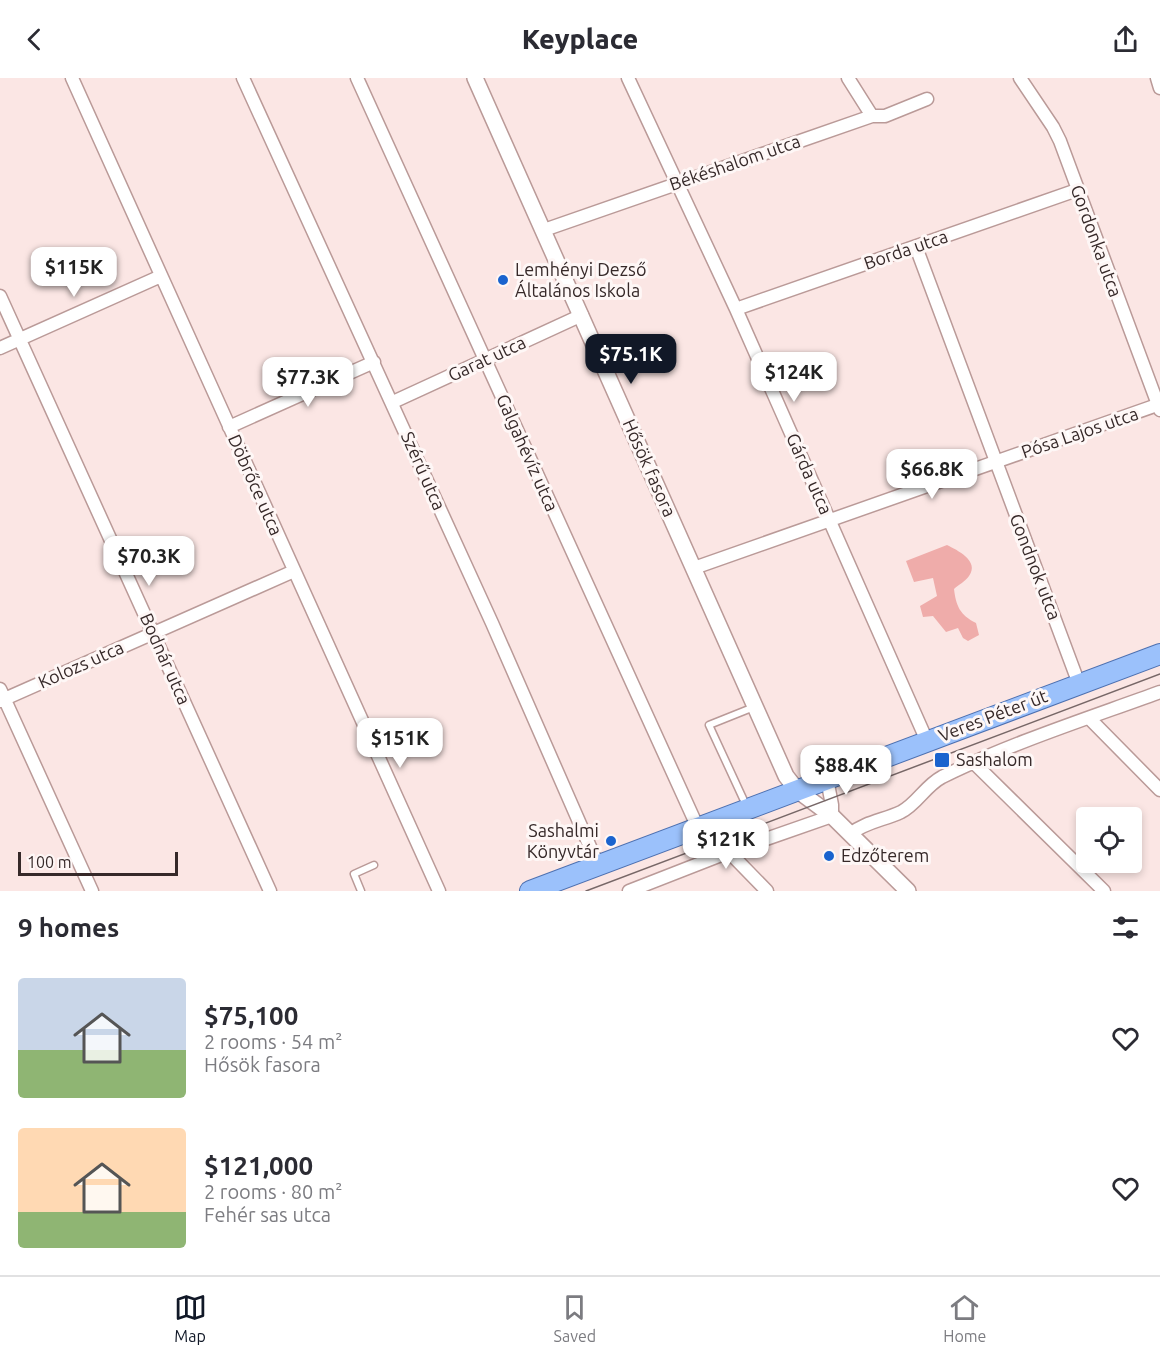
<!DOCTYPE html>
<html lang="en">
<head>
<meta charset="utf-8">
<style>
	:root { --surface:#fff; --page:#f7f7f7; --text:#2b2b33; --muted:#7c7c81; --line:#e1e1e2; --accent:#111827 }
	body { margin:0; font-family:Ubuntu,sans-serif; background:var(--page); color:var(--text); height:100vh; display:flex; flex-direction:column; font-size:22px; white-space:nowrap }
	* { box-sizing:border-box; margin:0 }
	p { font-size:20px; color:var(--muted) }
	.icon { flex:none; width:33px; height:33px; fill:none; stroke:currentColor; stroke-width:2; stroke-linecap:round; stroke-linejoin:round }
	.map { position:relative; height:813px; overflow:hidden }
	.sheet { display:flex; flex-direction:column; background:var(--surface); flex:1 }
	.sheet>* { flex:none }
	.controls { position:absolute; left:1076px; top:729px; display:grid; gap:12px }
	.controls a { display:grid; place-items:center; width:66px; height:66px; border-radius:6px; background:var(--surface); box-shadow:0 3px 9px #0003; font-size:30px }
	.scale { position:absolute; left:18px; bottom:15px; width:160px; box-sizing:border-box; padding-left:6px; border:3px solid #362929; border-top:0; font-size:16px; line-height:21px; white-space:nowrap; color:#362929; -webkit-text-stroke:4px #fef7f6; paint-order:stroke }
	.price { position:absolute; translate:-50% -51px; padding:0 14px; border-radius:12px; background:#fff; color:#222; font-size:20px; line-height:39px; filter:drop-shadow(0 2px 3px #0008) }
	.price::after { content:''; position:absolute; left:50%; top:36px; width:18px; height:14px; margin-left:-9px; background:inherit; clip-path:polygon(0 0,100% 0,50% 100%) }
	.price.on { background:var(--accent); color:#fff }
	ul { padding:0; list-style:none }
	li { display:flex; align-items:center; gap:18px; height:150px; padding:0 18px }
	li span { display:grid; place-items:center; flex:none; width:168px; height:120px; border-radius:6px; color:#555 }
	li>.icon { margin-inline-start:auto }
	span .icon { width:72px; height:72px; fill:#fffc; stroke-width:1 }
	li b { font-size:26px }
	h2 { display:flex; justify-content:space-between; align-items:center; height:72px; padding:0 18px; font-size:26px }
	header { display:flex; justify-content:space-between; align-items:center; height:78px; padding:0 18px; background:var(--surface); font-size:27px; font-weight:800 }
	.tab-bar { display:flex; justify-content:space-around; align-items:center; height:84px; border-top:2px solid var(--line); background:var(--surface); font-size:16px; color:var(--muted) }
	.tab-bar a { display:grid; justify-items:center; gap:3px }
	.tab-bar .on { color:var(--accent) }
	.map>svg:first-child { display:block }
</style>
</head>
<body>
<header><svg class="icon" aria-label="back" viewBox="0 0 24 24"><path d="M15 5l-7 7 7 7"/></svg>Keyplace<svg class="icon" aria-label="share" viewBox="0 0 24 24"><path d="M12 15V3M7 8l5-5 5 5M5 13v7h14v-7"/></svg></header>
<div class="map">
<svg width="1160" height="813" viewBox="0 0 1160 813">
	<rect width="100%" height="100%" fill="#fbe6e4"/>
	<path fill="#efacaa" d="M947 467C957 472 980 483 969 498 966 503 958 507 954 511 956 528 960 537 976 545L979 557 968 563 963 560 958 550 946 554 933 538 923 539 920 528 937 518 933 500 914 504 906 483Z"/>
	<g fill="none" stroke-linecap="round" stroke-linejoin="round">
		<g stroke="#ba9a98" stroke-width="9">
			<path id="service" d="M746 727 709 647 754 629
				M361 813 354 796 374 787"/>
		</g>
		<g stroke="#ba9a98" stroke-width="15">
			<path id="minor" d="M72 0 439 813
				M243 0 492 545 598 787
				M357 0 698 750
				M628 0 736 231 927 663
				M848 0 872 38
				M1020 0 1053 49 1060 63 1160 332
				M1157 0 1160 10
				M544 152 872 38H885L927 21
				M916 169 1079 606
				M0 218 270 813
				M736 231 1077 112
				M0 270 161 198
				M393 324 582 237
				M229 349 374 284
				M694 490 1160 326
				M0 611 92 813
				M0 623 294 493
				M1089 640 1160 712
				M974 685 1104 813
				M850 756C865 744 884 742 901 734 917 726 925 708 942 699 1011 665 1089 640 1160 614
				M729 774 767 813
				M629 813 729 774 832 738V727L827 701"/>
		</g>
		<g stroke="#ba9a98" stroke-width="18">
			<path id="tertiary" d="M475 0 786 698 797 712 832 738 908 813"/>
		</g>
		<g stroke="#4d70b0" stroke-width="22">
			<path id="primary" d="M530 813 1160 576"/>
		</g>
		<use href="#service" stroke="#fff" stroke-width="6"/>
		<use href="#minor" stroke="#fff" stroke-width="12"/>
		<use href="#tertiary" stroke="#fff" stroke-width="15"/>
		<use href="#primary" stroke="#9bc1fb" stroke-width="20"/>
		<path stroke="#776767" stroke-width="1.5" d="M586 813 1160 596"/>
	</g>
	<g fill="#1a63ce" stroke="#fef7f6" stroke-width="2">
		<circle cx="503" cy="202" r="6"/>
		<rect x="934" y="674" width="16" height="16" rx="3"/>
		<circle cx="611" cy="763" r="6"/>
		<circle cx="829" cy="778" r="6"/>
	</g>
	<g text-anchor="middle" stroke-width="6" stroke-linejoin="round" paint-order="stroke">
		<g font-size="18" fill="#362929" stroke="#fef7f6">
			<text transform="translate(735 85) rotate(-19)" y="6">Békéshalom utca</text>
			<text transform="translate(1096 163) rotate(70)" y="6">Gordonka utca</text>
			<text transform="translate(906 172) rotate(-19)" y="6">Borda utca</text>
			<text transform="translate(487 281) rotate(-25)" y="6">Garat utca</text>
			<text transform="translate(1080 355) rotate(-19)" y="6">Pósa Lajos utca</text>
			<text transform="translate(527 375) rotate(66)" y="6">Galgahévíz utca</text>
			<text transform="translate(649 390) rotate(66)" y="6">Hősök fasora</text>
			<text transform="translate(423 393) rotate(66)" y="6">Szérű utca</text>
			<text transform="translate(809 396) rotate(66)" y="6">Gárda utca</text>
			<text transform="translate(255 407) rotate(66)" y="6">Döbrőce utca</text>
			<text transform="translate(1035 489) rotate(69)" y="6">Gondnok utca</text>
			<text transform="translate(165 581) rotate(66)" y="6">Bodnár utca</text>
			<text transform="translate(81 587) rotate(-24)" y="6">Kolozs utca</text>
			<text transform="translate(993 638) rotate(-21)" y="6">Veres Péter út</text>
		</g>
		<g font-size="18" fill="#362929" stroke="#fef7f6" text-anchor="start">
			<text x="515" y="198">Lemhényi Dezső<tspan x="515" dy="21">Általános Iskola</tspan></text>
			<text x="956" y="688">Sashalom</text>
			<text x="599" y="759" text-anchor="end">Sashalmi<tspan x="599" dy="21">Könyvtár</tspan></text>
			<text x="841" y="784">Edzőterem</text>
		</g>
	</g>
</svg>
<div class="controls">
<a><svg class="icon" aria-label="locate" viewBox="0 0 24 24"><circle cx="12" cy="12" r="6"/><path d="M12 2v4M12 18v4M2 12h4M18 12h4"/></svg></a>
</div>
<div class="scale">100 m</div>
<b class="price" style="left:74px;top:220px">$115K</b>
<b class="price on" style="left:631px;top:307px">$75.1K</b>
<b class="price" style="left:794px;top:325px">$124K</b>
<b class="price" style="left:308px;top:330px">$77.3K</b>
<b class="price" style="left:932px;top:422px">$66.8K</b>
<b class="price" style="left:149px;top:509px">$70.3K</b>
<b class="price" style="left:400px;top:691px">$151K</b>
<b class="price" style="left:846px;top:718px">$88.4K</b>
<b class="price" style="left:726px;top:792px">$121K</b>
</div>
<section class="sheet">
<h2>9 homes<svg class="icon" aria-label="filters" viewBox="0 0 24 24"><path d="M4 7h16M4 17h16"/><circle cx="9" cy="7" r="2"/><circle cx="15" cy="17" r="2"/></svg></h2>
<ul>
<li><span style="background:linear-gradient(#c9d6e8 60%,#8fb573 0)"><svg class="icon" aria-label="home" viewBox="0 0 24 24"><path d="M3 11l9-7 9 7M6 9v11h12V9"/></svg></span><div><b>$75,100</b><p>2 rooms · 54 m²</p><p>Hősök fasora</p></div><svg class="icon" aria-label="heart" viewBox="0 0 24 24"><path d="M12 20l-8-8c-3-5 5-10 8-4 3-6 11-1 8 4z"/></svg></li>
<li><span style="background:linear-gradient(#ffd9b3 70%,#8fb573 0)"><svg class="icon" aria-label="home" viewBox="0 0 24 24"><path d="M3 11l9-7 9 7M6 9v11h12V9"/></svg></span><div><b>$121,000</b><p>2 rooms · 80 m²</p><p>Fehér sas utca</p></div><svg class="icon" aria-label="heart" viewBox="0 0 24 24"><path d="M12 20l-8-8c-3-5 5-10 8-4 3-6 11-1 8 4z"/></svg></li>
</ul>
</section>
<nav class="tab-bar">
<a class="on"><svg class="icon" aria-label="map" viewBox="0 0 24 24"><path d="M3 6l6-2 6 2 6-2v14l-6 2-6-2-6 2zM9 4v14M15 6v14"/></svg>Map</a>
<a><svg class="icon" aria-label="saved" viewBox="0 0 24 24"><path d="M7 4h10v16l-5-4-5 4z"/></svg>Saved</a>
<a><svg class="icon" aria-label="home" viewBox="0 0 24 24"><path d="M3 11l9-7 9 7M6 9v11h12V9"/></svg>Home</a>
</nav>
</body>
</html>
